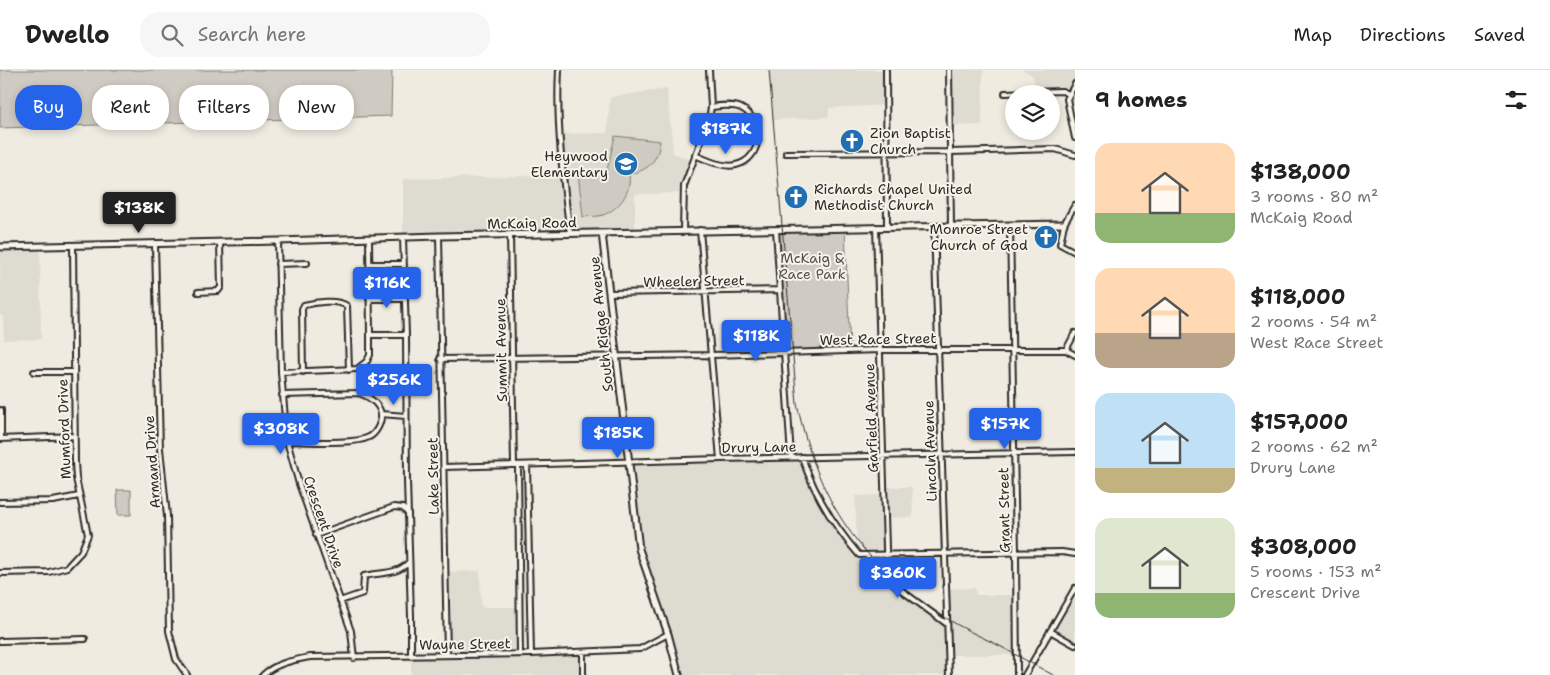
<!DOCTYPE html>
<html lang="en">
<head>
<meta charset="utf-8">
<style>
	:root { --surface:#fff; --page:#f6f6f6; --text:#222; --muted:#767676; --line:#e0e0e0; --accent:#2563eb }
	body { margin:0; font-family:"Shantell Sans",sans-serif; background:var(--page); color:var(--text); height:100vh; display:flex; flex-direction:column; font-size:19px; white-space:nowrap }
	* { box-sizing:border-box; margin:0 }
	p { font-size:16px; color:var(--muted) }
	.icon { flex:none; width:28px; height:28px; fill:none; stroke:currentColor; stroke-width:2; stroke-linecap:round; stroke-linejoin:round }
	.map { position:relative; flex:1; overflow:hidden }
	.sheet { display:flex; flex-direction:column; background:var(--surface); width:475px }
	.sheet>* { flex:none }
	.banner { position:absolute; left:15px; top:15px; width:475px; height:45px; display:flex; gap:10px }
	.controls { position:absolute; left:1005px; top:15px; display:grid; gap:10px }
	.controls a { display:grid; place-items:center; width:55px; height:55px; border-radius:50%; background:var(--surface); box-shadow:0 2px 8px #0003; font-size:25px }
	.price { position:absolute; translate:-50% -42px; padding:0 11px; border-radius:5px; background:var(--accent); color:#fff; font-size:16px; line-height:32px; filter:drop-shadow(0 1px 2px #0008) }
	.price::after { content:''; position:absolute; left:50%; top:30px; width:15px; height:11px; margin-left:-8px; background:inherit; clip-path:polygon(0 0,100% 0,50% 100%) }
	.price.current { background:#222; color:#fff }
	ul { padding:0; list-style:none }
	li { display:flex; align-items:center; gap:15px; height:125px; padding:0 20px }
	li span { display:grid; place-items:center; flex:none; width:140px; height:100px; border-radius:15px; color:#555 }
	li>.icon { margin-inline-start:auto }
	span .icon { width:60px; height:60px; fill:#fffc; stroke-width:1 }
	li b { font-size:21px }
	h2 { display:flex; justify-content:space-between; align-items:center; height:60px; padding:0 20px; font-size:21px }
	.pill { padding:0 18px; border-radius:20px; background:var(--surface); box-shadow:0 2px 8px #0003; font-size:18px; line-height:45px }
	.pill.current { background:var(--accent); color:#fff }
	header { display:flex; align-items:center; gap:30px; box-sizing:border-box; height:70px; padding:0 25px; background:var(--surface); border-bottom:1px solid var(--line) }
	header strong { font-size:24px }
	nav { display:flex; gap:28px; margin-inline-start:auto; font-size:18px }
	.search { width:350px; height:45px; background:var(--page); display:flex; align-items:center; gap:12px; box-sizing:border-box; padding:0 18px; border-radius:20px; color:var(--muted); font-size:19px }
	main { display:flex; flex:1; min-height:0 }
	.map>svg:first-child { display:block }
</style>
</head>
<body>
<header>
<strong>Dwello</strong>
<div class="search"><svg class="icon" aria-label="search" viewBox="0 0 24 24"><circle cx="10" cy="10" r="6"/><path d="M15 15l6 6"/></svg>Search here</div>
<nav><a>Map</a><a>Directions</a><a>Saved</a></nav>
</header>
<main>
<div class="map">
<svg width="1075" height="605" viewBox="0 0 1075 605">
	<rect width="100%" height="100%" fill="#efebe0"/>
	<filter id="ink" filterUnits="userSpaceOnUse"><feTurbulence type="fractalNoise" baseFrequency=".02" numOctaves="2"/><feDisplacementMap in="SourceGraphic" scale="10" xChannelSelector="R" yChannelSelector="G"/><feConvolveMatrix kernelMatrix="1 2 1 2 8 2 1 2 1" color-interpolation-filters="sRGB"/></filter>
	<g filter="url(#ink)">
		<path fill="#dedbd1" d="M769 0H886V35L829 38V47L773 50Z
			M949 0H983L982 55 950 56Z
			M1023 0H1075V35L1068 37 1069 24 1062 21 1039 22 1032 5Z
			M667 19 673 83 693 91 682 123 635 124V162L403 167V109L562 105 559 64 607 63 610 27Z
			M40 175 41 269 4 270 3 246H0V177Z
			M802 387 817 425 859 485H869L857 472 855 426 884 425V417H912L913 447 886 448 887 485H913L914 519H905L947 548 946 519 975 518 976 525H1017V585H948L949 605H679L639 479 628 392Z
			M480 501 481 537H519L520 584 583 582V605H411V586L447 585 446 502Z
			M1075 518V575L1050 561Z"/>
		<path fill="#cfcbc2" stroke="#7d7b76" d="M0 0H392L391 46 0 58Z
			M615 66 660 71C658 90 649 101 629 104 632 122 619 139 603 145 597 147 590 146 583 147L578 103 607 100Z
			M845 158 850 281 783 282 776 160Z
			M117 420H131V445H118Z"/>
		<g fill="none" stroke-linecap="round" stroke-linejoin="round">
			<g stroke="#2b2b2b" stroke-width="8">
				<path id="minor" d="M559 0C556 55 563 109 570 164
					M886 0 887 157
					M949 0 951 156
					M1075 14 1067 29 1075 68
					M1005 23 1062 21 1069 24
					M786 83 950 82 1055 79 1075 85
					M695 85C707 90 723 98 736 95 763 89 765 50 741 38 732 34 720 36 711 37
					M1075 135 1064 154 1060 174 1075 182
					M1010 155 1016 483 1017 605
					M934 156 949 605
					M876 157 887 509
					M700 160 720 389
					M776 160 791 387
					M683 161 684 116 709 50 711 37 709 0
					M510 165 514 395
					M439 166 447 585
					M403 167 406 265 407 411 411 546V586
					M278 171 281 302 287 371 299 414 351 561 354 588
					M155 174 160 379 167 446 169 561 176 589 187 605
					M278 194 307 193
					M370 194H403
					M198 222 218 221 221 217 220 172
					M609 223 780 220
					M369 229H405
					M370 265H406
					M1066 280 1075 263
					M440 289 712 285 880 280H1066L1075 285
					M34 302H74
					M281 302 357 299 367 291 370 285V265L369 168
					M303 302 302 239 304 235C316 232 337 229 347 236L349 300
					M282 325 359 323C368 326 379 333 381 344 382 352 376 364 369 367 354 375 306 371 287 371
					M1 340V369
					M381 344 406 346
					M0 369 74 366
					M802 387C814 424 834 456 859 485L1062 482 1075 484
					M518 395 520 584
					M527 395 531 584
					M444 397 720 389 1075 382
					M0 432 53 431 79 426
					M316 465 394 437 403 438 408 444
					M866 485 897 517 947 554
					M0 503 49 502 67 497 81 482 88 465 76 408 75 392 73 175
					M340 531 363 523 364 506C380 502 398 505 409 492
					M1050 561 1075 575
					M0 571 85 569
					M583 582V605
					M263 605C276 593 294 590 310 587L531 584 640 579 668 564
					M1025 605 1075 518"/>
			</g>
			<g stroke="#2b2b2b" stroke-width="9">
				<path id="tertiary" d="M602 163 639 479 668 564 679 605
					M0 177 278 171 439 166 1064 154"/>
			</g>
			<use href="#minor" stroke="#f7f3e8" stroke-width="4"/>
			<use href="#tertiary" stroke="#f7f3e8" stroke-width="5"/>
			<path stroke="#2b2b2b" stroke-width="1" d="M769 0 797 334C819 434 860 493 946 548 962 558 979 566 996 574 1015 584 1034 595 1053 605"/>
		</g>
	</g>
	<defs>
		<g id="church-disc" transform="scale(1.25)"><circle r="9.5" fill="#1f6fb2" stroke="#f7f3e8"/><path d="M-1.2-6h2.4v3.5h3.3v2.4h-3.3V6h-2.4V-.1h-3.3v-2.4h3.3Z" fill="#fff"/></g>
		<g id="school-disc" transform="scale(1.25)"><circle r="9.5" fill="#1f6fb2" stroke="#f7f3e8"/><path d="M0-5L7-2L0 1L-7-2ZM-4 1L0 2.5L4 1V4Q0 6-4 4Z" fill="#fff"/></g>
	</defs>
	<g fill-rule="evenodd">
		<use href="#church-disc" x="852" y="71"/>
		<use href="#school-disc" x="626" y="94"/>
		<use href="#church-disc" x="796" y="127"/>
		<use href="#church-disc" x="1046" y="167"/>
	</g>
	<g text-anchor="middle" stroke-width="4" stroke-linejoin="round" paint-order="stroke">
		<g font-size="14" fill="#2b2b2b" stroke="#f7f3e8" text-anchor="start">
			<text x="870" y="68">Zion Baptist<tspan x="870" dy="16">Church</tspan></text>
			<text x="608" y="91" text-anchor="end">Heywood<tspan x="608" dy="16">Elementary</tspan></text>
			<text x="814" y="124">Richards Chapel United<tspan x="814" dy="16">Methodist Church</tspan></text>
			<text x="1028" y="164" text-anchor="end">Monroe Street<tspan x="1028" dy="16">Church of God</tspan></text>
		</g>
		<g font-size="14" fill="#2b2b2b" stroke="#f7f3e8">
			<text transform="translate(532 153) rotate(-1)" y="5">McKaig Road</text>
			<text transform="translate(694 211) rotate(-1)" y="5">Wheeler Street</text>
			<text transform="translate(601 254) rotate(-96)" y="5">South Ridge Avenue</text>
			<text transform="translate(878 269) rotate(-1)" y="5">West Race Street</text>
			<text transform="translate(501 280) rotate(-91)" y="5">Summit Avenue</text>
			<text transform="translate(871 348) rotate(-92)" y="5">Garfield Avenue</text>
			<text transform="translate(64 359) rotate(-92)" y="5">Mumford Drive</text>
			<text transform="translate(759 377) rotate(-1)" y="5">Drury Lane</text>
			<text transform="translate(930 381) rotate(-92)" y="5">Lincoln Avenue</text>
			<text transform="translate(152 392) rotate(-94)" y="5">Armand Drive</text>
			<text transform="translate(433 406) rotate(-91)" y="5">Lake Street</text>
			<text transform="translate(1004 440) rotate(-91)" y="5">Grant Street</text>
			<text transform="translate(324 452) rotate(71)" y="5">Crescent Drive</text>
			<text transform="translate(465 574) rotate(-1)" y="5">Wayne Street</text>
		</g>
		<g font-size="14" fill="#545351" stroke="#f7f3e8">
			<text x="812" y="193">McKaig &amp;<tspan x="812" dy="16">Race Park</tspan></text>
		</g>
	</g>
</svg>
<div class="controls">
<a><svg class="icon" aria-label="layers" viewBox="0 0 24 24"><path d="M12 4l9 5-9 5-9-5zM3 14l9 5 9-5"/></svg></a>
</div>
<b class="price" style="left:726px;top:85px">$187K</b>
<b class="price current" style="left:139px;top:164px">$138K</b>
<b class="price" style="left:387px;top:239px">$116K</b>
<b class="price" style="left:756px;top:292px">$118K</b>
<b class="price" style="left:394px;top:336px">$256K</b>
<b class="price" style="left:1005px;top:380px">$157K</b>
<b class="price" style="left:281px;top:385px">$308K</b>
<b class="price" style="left:618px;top:389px">$185K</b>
<b class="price" style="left:898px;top:529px">$360K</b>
<div class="banner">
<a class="pill current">Buy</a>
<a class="pill">Rent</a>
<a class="pill">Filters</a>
<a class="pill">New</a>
</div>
</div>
<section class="sheet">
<h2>9 homes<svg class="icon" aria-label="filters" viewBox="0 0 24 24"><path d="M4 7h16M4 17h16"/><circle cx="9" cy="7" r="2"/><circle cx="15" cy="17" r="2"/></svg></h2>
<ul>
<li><span style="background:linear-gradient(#ffd9b3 70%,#8fb573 0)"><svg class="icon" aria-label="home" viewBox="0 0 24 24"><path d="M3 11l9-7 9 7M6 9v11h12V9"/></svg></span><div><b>$138,000</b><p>3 rooms · 80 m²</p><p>McKaig Road</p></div></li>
<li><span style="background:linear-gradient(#ffd9b3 65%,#b9a48a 0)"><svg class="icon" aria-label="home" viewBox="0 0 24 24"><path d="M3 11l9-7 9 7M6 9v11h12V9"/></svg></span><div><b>$118,000</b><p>2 rooms · 54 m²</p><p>West Race Street</p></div></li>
<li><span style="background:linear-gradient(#bfe0f5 75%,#c2b280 0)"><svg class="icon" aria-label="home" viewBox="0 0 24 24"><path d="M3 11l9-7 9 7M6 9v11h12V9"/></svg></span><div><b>$157,000</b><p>2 rooms · 62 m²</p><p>Drury Lane</p></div></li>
<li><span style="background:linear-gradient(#dfe7d0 75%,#8fb573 0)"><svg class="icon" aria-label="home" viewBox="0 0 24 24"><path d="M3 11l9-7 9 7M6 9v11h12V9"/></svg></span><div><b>$308,000</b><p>5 rooms · 153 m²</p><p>Crescent Drive</p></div></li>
</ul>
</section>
</main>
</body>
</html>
